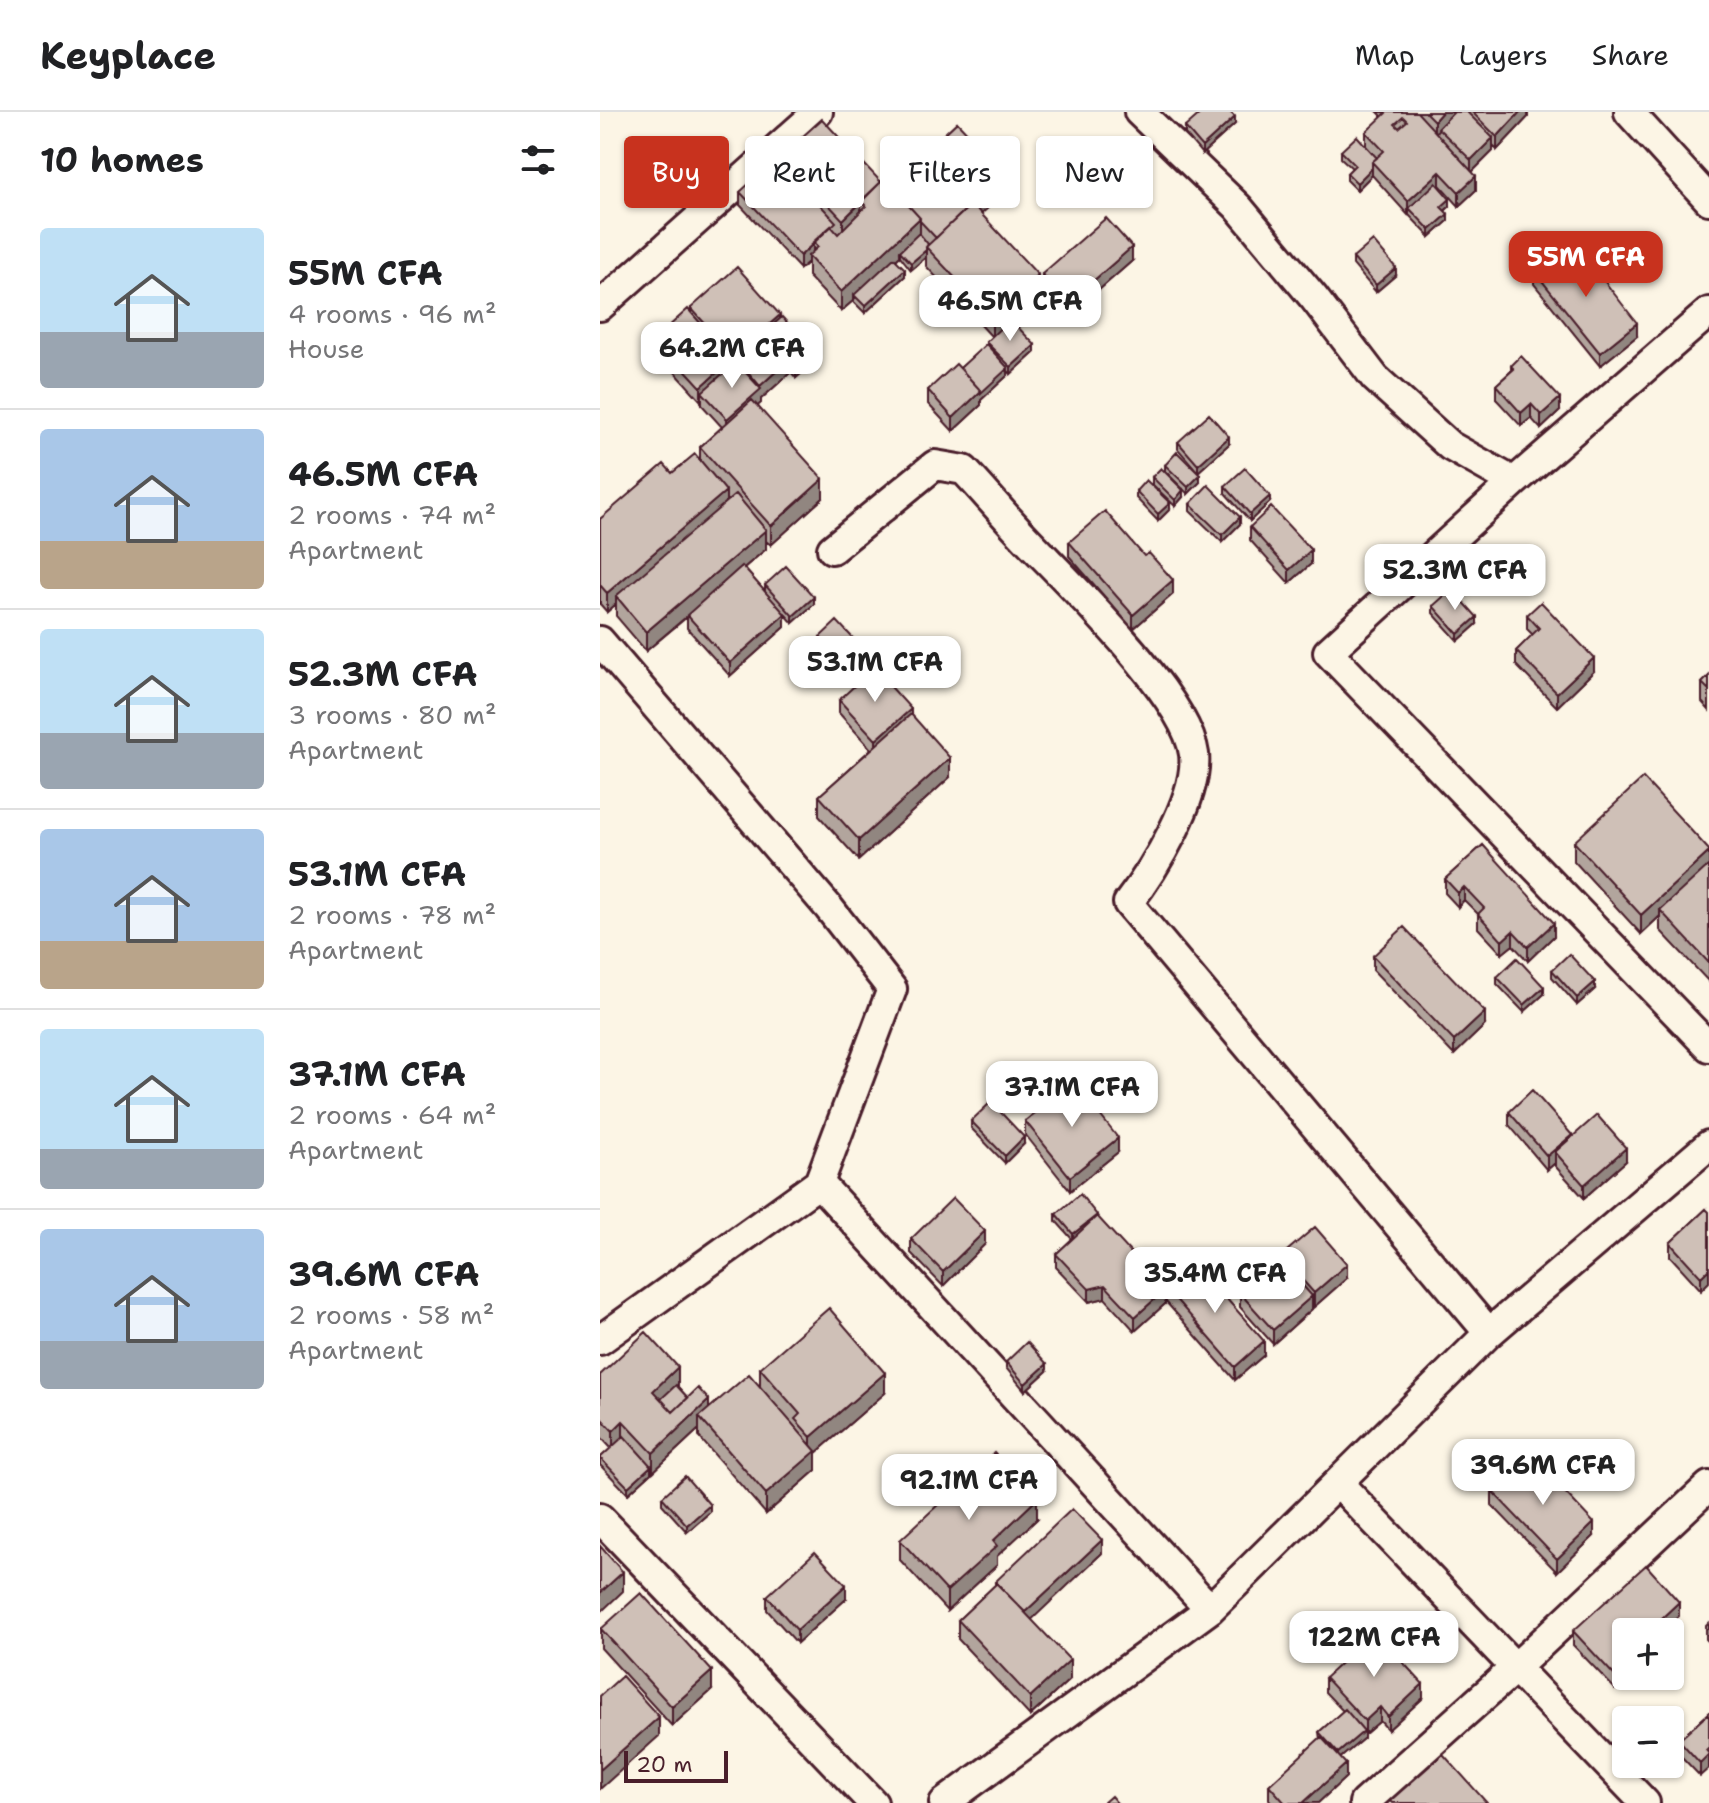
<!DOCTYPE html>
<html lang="en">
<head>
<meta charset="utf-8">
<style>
	:root { --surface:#fff; --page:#f6f6f6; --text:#202124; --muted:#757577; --line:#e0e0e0; --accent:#c8321e }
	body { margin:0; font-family:"Shantell Sans",sans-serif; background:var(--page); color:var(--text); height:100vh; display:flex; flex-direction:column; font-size:30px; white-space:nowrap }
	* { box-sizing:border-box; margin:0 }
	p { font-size:26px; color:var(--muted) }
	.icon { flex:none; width:44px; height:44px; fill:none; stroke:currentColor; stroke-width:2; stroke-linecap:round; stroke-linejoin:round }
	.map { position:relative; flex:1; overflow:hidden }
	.drawer { display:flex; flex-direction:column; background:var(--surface); width:600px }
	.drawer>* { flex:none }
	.top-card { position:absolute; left:24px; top:24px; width:760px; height:72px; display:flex; gap:16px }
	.buttons { position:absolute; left:1012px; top:1506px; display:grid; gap:16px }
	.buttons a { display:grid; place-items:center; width:72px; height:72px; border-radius:8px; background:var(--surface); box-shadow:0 2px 6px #0004; font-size:40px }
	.scale { position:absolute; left:24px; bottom:20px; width:104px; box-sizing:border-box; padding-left:8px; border:4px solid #4a1f2b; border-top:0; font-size:22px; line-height:28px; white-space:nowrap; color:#4a1f2b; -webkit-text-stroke:6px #fcf5e5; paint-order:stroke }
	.price { position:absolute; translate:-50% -68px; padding:0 18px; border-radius:16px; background:#fff; color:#222; font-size:26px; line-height:52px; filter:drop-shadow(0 2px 4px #0008) }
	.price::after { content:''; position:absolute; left:50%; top:48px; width:24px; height:18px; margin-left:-12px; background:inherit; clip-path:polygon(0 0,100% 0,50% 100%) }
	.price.current { background:var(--accent); color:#fff }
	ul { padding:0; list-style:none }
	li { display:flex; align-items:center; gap:24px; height:200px; padding:0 40px }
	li+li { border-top:2px solid var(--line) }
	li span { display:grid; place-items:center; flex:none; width:224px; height:160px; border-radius:8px; color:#555 }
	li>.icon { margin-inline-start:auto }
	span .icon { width:96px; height:96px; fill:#fffc; stroke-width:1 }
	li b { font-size:34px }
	h2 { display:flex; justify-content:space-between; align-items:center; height:96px; padding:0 40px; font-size:34px }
	.chip { padding:0 28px; border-radius:8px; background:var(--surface); box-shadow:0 2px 6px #0004; font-size:28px; line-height:72px }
	.chip.current { background:var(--accent); color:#fff }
	header { display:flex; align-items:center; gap:48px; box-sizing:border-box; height:112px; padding:0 40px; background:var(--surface); border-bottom:2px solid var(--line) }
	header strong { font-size:38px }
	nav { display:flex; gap:44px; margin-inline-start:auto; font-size:28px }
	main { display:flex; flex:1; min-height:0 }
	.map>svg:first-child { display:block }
</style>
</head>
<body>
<header>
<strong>Keyplace</strong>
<nav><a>Map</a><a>Layers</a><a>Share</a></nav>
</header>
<main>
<section class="drawer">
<h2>10 homes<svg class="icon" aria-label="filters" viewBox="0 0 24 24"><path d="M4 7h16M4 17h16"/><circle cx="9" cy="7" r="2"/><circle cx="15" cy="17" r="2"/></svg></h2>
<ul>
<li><span style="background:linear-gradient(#bfe0f5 65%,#9aa5b1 0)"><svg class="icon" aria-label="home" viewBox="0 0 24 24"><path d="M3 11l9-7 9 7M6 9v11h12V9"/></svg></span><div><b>55M CFA</b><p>4 rooms · 96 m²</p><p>House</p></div></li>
<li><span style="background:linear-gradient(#a9c7e8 70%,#b9a48a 0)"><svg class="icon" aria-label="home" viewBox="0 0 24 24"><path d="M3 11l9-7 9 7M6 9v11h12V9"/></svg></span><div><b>46.5M CFA</b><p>2 rooms · 74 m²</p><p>Apartment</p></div></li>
<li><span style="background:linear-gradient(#bfe0f5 65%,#9aa5b1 0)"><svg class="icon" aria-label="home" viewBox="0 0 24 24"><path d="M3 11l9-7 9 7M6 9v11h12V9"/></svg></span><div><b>52.3M CFA</b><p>3 rooms · 80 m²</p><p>Apartment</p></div></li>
<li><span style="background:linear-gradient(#a9c7e8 70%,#b9a48a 0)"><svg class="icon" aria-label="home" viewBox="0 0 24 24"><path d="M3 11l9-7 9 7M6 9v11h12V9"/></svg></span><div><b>53.1M CFA</b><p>2 rooms · 78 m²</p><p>Apartment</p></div></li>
<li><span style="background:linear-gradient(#bfe0f5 75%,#9aa5b1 0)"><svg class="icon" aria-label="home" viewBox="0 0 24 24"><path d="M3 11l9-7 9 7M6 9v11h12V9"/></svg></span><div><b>37.1M CFA</b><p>2 rooms · 64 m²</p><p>Apartment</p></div></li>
<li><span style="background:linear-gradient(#a9c7e8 70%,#9aa5b1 0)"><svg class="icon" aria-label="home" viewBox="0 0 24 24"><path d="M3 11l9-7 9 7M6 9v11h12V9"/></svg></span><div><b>39.6M CFA</b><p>2 rooms · 58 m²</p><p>Apartment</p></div></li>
</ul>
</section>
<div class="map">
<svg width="1109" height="1691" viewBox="0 0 1109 1691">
	<rect width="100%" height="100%" fill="#fcf5e5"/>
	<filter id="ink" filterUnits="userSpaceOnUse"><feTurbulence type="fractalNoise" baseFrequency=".0125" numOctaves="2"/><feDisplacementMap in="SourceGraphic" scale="16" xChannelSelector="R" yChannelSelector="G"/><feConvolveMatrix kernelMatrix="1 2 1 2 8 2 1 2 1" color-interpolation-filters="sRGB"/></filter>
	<g filter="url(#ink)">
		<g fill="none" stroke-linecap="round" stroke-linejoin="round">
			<g stroke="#4a1f2b" stroke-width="34">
				<path id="minor" d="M539 0 638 95 714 186 775 266 850 334 914 370 1109 200
					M1029 0 1109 88
					M0 194 218 0
					M914 370 728 540 1109 935
					M232 437 335 353 364 358C384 379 402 401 422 422 465 468 586 582 594 642 599 685 553 759 528 791L889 1221
					M0 529 229 796 292 877 219 1071 0 1228
					M219 1071 610 1497
					M739 1372 1045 1691
					M0 1406 273 1691
					M344 1691 610 1497 889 1221 1109 1033
					M764 1691 915 1556 1109 1374"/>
			</g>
			<use href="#minor" stroke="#fcf5e5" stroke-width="28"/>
		</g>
		<path fill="#b2a59d" stroke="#4a1f2b" stroke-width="2" d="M778 0H928V5L897 38 893 34V39L872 60 876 78 859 94 840 73 839 74 850 94 845 99 848 109 830 125 809 103V101L808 103 772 63 757 78 747 68V61L752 56 741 46V39L766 33V20L781 7V3Z
			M357 10 408 78 381 102 438 182 411 207 435 240 411 262 408 259V263L381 288V293L353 319 328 292V278L360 256 386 233V230L392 225 326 154V145L311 158 300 144 296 148 305 164 265 201 254 190V188L241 199 208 164V150L200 157 140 93V80L182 51V43L281 70 291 75V72Z
			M635 12 602 42 585 22V15Z
			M753 146 796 163 776 180 753 153Z
			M532 149 468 205 442 175V162Z
			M934 159 1037 224 1000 254 934 172Z
			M91 196 180 206 212 252 196 266 191 260 161 287V291L157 293 223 386 171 433 166 429V437L144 456 165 480V473L214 492 193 511 185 502V515L130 564 87 516V505L46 539 16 504V492L7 500 0 492V407L72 361 100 347V335L122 315 102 293V288L101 289 56 239V226L91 201Z
			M911 254 960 299 941 317 931 306 921 314 896 287V273L911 259Z
			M578 330 629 332 598 360 578 337Z
			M565 353 600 370 588 382 565 359Z
			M552 365 583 385 575 394 552 372Z
			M625 374 670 390 650 409 625 381Z
			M536 379 570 397 558 409 536 386Z
			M590 392 640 412 622 430 590 399Z
			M650 415 711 452 689 471 650 428Z
			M469 430 544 444 573 482 533 517 469 444Z
			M833 494 877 512 858 529 833 501Z
			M927 503 994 559 957 595 916 553V539L933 523 927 517Z
			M220 525 263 544 245 560 220 532Z
			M1109 564V598L1102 590V571Z
			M239 588 311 603 350 665 259 748 219 704V684L271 637 239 601Z
			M974 730 1109 738V870L1060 818V804L1041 822 974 749Z
			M883 733 954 824 928 849 913 833 902 842 878 816V802L864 788 858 795 845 781V767Z
			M773 844 885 913 854 943 773 858Z
			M952 858 995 877 977 893 952 865Z
			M897 865 944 882 924 900 897 872Z
			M909 1000 972 1026 1026 1049 984 1086 955 1054V1051L947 1058 909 1013Z
			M371 1009 424 1032 405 1051 371 1016Z
			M425 1009 518 1040 470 1079 425 1022Z
			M1106 1097 1101 1178 1070 1144V1131Z
			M456 1102 497 1105 565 1192 535 1219 505 1186 489 1190 456 1155V1142L472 1127 456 1109Z
			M311 1127 385 1132 343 1174 311 1141Z
			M681 1144 747 1166 714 1195 712 1192V1197L673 1232 640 1195V1181L681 1149Z
			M566 1176 664 1243 635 1268 566 1190Z
			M406 1250 447 1259 425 1279 406 1256Z
			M160 1256 285 1281 216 1341V1358L166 1402 99 1325V1317L53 1360 51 1358V1361L28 1382 0 1353V1346L11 1336 0 1324V1263L78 1275 88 1286 109 1297 160 1274Z
			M892 1379 994 1424 957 1460 892 1393Z
			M62 1385 110 1400 87 1420 62 1392Z
			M437 1407 397 1444V1453L347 1499 300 1448V1428Z
			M502 1441 431 1507 470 1567 430 1604 358 1527V1508L395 1473V1470Z
			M167 1484 246 1487 197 1531 167 1498Z
			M1079 1504 1026 1520 1015 1577 973 1533V1519Z
			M1109 1511V1530L1106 1527V1514Z
			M1 1517 112 1578 72 1614 1 1536Z
			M725 1566 823 1586 788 1618 780 1609 765 1622 764 1621V1626L740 1646 746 1665 718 1691H672L669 1687V1673L720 1627 719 1620 743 1599 725 1580Z
			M1109 1601 1100 1664 1079 1642V1628Z"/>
		<path fill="#918680" stroke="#4a1f2b" stroke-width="2" d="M842 0H855L834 22V9Z
			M920 0H928V5L897 38V25Z
			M635 5V12L602 42V35Z
			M893 26V39L871 61V48Z
			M772 56V63L757 78V71Z
			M840 60V73L812 99 809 96V101L808 103V89Z
			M340 61V74L307 96V91Z
			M408 64V78L373 109V96Z
			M876 64V78L859 94V80Z
			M850 87V94L841 102V95Z
			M261 91V105L243 122V108Z
			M848 102V109L830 125V118Z
			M320 106V126L300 139V144L256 186 254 183V188L241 199V180Z
			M213 132V145L208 144V150L200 157V144Z
			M532 135V149L468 205V191Z
			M326 138V145L311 158V151Z
			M796 156V163L776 180V173Z
			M305 157V164L265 201V194Z
			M438 163V182L392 225V205Z
			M180 203V216L136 246V256L134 257V244Z
			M1037 211V224L1000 254V241Z
			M435 233V240L411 262V255Z
			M212 238V252L196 266V252Z
			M191 246V260L161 287V291L127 321V307L160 277V274Z
			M132 247V260L102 280V288L101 289V275Z
			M408 256V263L381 288V293L353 319V306L381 279Z
			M960 286V299L941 317V303Z
			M931 292V306L921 314V301Z
			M629 325V332L598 360V353Z
			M600 363V370L588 382V375Z
			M223 367V386L171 433V414Z
			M583 378V385L575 394V388Z
			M126 379V399L16 484V492L7 500V481Z
			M670 384V390L650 409V402Z
			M570 391V397L558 409V402Z
			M640 405V412L622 430V423Z
			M166 418V437L46 539V520Z
			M711 438V452L689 471V458Z
			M573 468V482L533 517V503Z
			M214 485V492L193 511V504Z
			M185 502V515L130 564V551Z
			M877 505V512L858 529V522Z
			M263 537V544L245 560V553Z
			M994 546V559L957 595V581Z
			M311 597V610L276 642V628Z
			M350 646V665L259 748V728Z
			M1109 740V760L1060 798V804L1041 822V803Z
			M864 775V788L858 795V781Z
			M954 811V824L928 849V835Z
			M913 819V833L902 842V829Z
			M995 870V877L977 893V886Z
			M944 875V882L924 900V893Z
			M885 900V913L854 943V929Z
			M972 1023V1037L955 1040V1051L947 1058V1044Z
			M424 1025V1032L405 1051V1044Z
			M518 1026V1040L470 1079V1065Z
			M1026 1036V1049L984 1086V1073Z
			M497 1103V1110L473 1129V1122Z
			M385 1119V1132L343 1174V1160Z
			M747 1152V1166L714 1195V1181Z
			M1109 1157V1170L1101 1178V1165Z
			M505 1173V1186L489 1190V1177Z
			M565 1178V1192L535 1219V1205Z
			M712 1184V1197L673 1232V1218Z
			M664 1229V1243L635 1268V1255Z
			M447 1252V1259L425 1279V1272Z
			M78 1255V1275L59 1294 53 1279Z
			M285 1261V1281L216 1341V1358L166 1402V1382L211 1343V1325Z
			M109 1288V1307L99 1305V1317L53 1360V1341Z
			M23 1309V1328L13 1338V1319Z
			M51 1354V1361L28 1382V1375Z
			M437 1387V1407L397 1444V1453L347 1499V1479L393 1429Z
			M110 1393V1400L87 1420V1413Z
			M994 1411V1424L957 1460V1447Z
			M502 1428V1441L424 1515V1501Z
			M23 1460V1479L0 1501V1481Z
			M246 1473V1487L197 1531V1518Z
			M1079 1490V1504L1062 1520H1047Z
			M470 1548V1567L430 1604V1585Z
			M1026 1553V1564H1029L1015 1577V1564Z
			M112 1559V1578L72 1614V1595Z
			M823 1572V1586L788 1618V1605Z
			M780 1595V1609L765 1622V1609Z
			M59 1605V1624L0 1677V1658Z
			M764 1619V1626L738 1648V1641Z
			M1109 1635V1656L1100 1664V1651L1106 1638Z
			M746 1652V1665L718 1691H703Z"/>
		<path fill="#cfc0b7" stroke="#4a1f2b" stroke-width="2" fill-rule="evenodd" d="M602 0H630L635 5 602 35 585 15Z
			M785 0H817L876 64 859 80 840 60 808 89 772 50 784 39 766 20 786 1ZM803 5 807 9 799 16 795 12Z
			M825 0H842L834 9Z
			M854 0H867L893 26 871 48 838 16Z
			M872 0H920L897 25Z
			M222 7 281 70 243 108 182 43Z
			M357 10 408 64 374 95 372 92 370 93 340 61 307 91 291 72Z
			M757 24 777 46 772 50V56L757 71 747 61 755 53 741 39Z
			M177 46 236 110 200 144 140 80Z
			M340 65 368 95 336 126 320 109V106L309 94Z
			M284 67 320 106 241 180 208 144 218 135 213 130 231 114 238 122 266 94 261 89Z
			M836 71 850 87 841 95 848 102 830 118 809 96Z
			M372 92 438 163 392 205 326 135Z
			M506 106 532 135 468 191 442 162Z
			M319 121 328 132 326 135V138L311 151 300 139Z
			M773 129 796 156 776 173 753 146Z
			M967 133 992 165 998 161 1037 211 1000 241 934 159Z
			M294 146 305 157 265 194 254 183Z
			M137 155 180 203 134 244 91 196Z
			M88 197 132 247 101 275 56 226Z
			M182 205 212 238 196 252 191 246 160 274 136 246Z
			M410 207 435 233 411 255 386 230Z
			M386 232 408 256 381 281V279L360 256Z
			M921 244 960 286 941 303 931 292 921 301 896 273 914 257 911 254Z
			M136 250 161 277 127 307 102 280Z
			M356 252 381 279 353 306 328 278Z
			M152 288 223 367 171 414 100 335Z
			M609 302 629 325 598 353 578 330Z
			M577 340 600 363 588 375 565 353Z
			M95 342 126 379 7 481 0 473V407L64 352 72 361Z
			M561 356 583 378 575 388 552 365Z
			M645 356 670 384 650 402 625 374Z
			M546 368 570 391 558 402 536 379Z
			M608 373 640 405 622 423 590 392Z
			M136 382 166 418 46 520 16 484Z
			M671 395 711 438 689 458 650 415Z
			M505 399 544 444 549 441 573 468 533 503 469 430Z
			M142 454 185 502 130 551 87 503Z
			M186 454 214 485 193 504 165 473Z
			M852 477 877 505 858 522 833 494Z
			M941 490 994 546 957 581 916 539 939 516 927 503Z
			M237 509 263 537 245 553 220 525Z
			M274 556 311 597 276 628 239 588Z
			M1109 564V578L1102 571Z
			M311 602 350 646 259 728 219 684Z
			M1043 666 1109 738V740L1041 803 974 730Z
			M883 733 954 811 928 835 913 819 902 829 878 802 884 796 864 775 858 781 845 767Z
			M1109 753V851L1060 798Z
			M804 815 885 900 854 929 773 844Z
			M969 842 995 870 977 886 952 858Z
			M917 846 944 875 924 893 897 865Z
			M474 970 518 1026 470 1065 425 1009Z
			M932 978 972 1023 947 1044 909 1000Z
			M391 990 424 1025 405 1044 371 1009Z
			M997 1003 1026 1036 984 1073 955 1040Z
			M480 1082 497 1103 473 1122 456 1102Z
			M353 1086 385 1119 343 1160 311 1127Z
			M1106 1097 1109 1100V1157L1101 1165 1070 1131Z
			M497 1104 565 1178 535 1205 505 1173 489 1177 456 1142Z
			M715 1115 747 1152 714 1181 681 1144Z
			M679 1147 712 1184 673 1218 640 1181Z
			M595 1151 664 1229 635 1255 566 1176Z
			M229 1196 285 1261 211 1325 195 1307 200 1302 160 1256Z
			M46 1220 78 1255 53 1279 73 1300 98 1276 109 1288 53 1341 23 1309 13 1319 0 1305V1263Z
			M427 1230 447 1252 425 1272 406 1250Z
			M149 1262 216 1339 166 1382 99 1305Z
			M76 1273 88 1286 73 1300 61 1287Z
			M24 1324 51 1354 28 1375 0 1346Z
			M394 1341 437 1387 393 1429 397 1434 347 1479 300 1428Z
			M930 1343 994 1411 957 1447 892 1379Z
			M85 1364 110 1393 87 1413 62 1385Z
			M472 1397 502 1428 425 1500 395 1470Z
			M0 1434 23 1460 0 1481Z
			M215 1440 246 1473 197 1518 167 1484Z
			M1046 1453 1079 1490 1047 1520H1026V1553L1015 1564 973 1519Z
			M397 1471 470 1548 430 1585 358 1508Z
			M41 1481 112 1559 72 1595 1 1517Z
			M775 1520 823 1572 788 1605 780 1595 765 1609 725 1566Z
			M22 1564 59 1605 0 1658V1584Z
			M745 1597 764 1619 738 1641 719 1620Z
			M1109 1601V1635L1106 1638 1109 1642 1100 1651 1079 1628Z
			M721 1625 746 1652 703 1691H685L669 1673Z
			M843 1642 887 1691H792L790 1689Z
			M511 1684 517 1691H503Z"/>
	</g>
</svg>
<div class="buttons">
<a>+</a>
<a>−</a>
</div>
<div class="scale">20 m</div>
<b class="price current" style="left:986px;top:187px">55M CFA</b>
<b class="price" style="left:410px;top:231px">46.5M CFA</b>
<b class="price" style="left:132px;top:278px">64.2M CFA</b>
<b class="price" style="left:855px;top:500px">52.3M CFA</b>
<b class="price" style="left:275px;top:592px">53.1M CFA</b>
<b class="price" style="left:472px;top:1017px">37.1M CFA</b>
<b class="price" style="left:615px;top:1203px">35.4M CFA</b>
<b class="price" style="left:943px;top:1395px">39.6M CFA</b>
<b class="price" style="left:369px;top:1410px">92.1M CFA</b>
<b class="price" style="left:774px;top:1567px">122M CFA</b>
<div class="top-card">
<a class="chip current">Buy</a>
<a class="chip">Rent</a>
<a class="chip">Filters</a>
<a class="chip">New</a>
</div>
</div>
</main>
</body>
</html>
